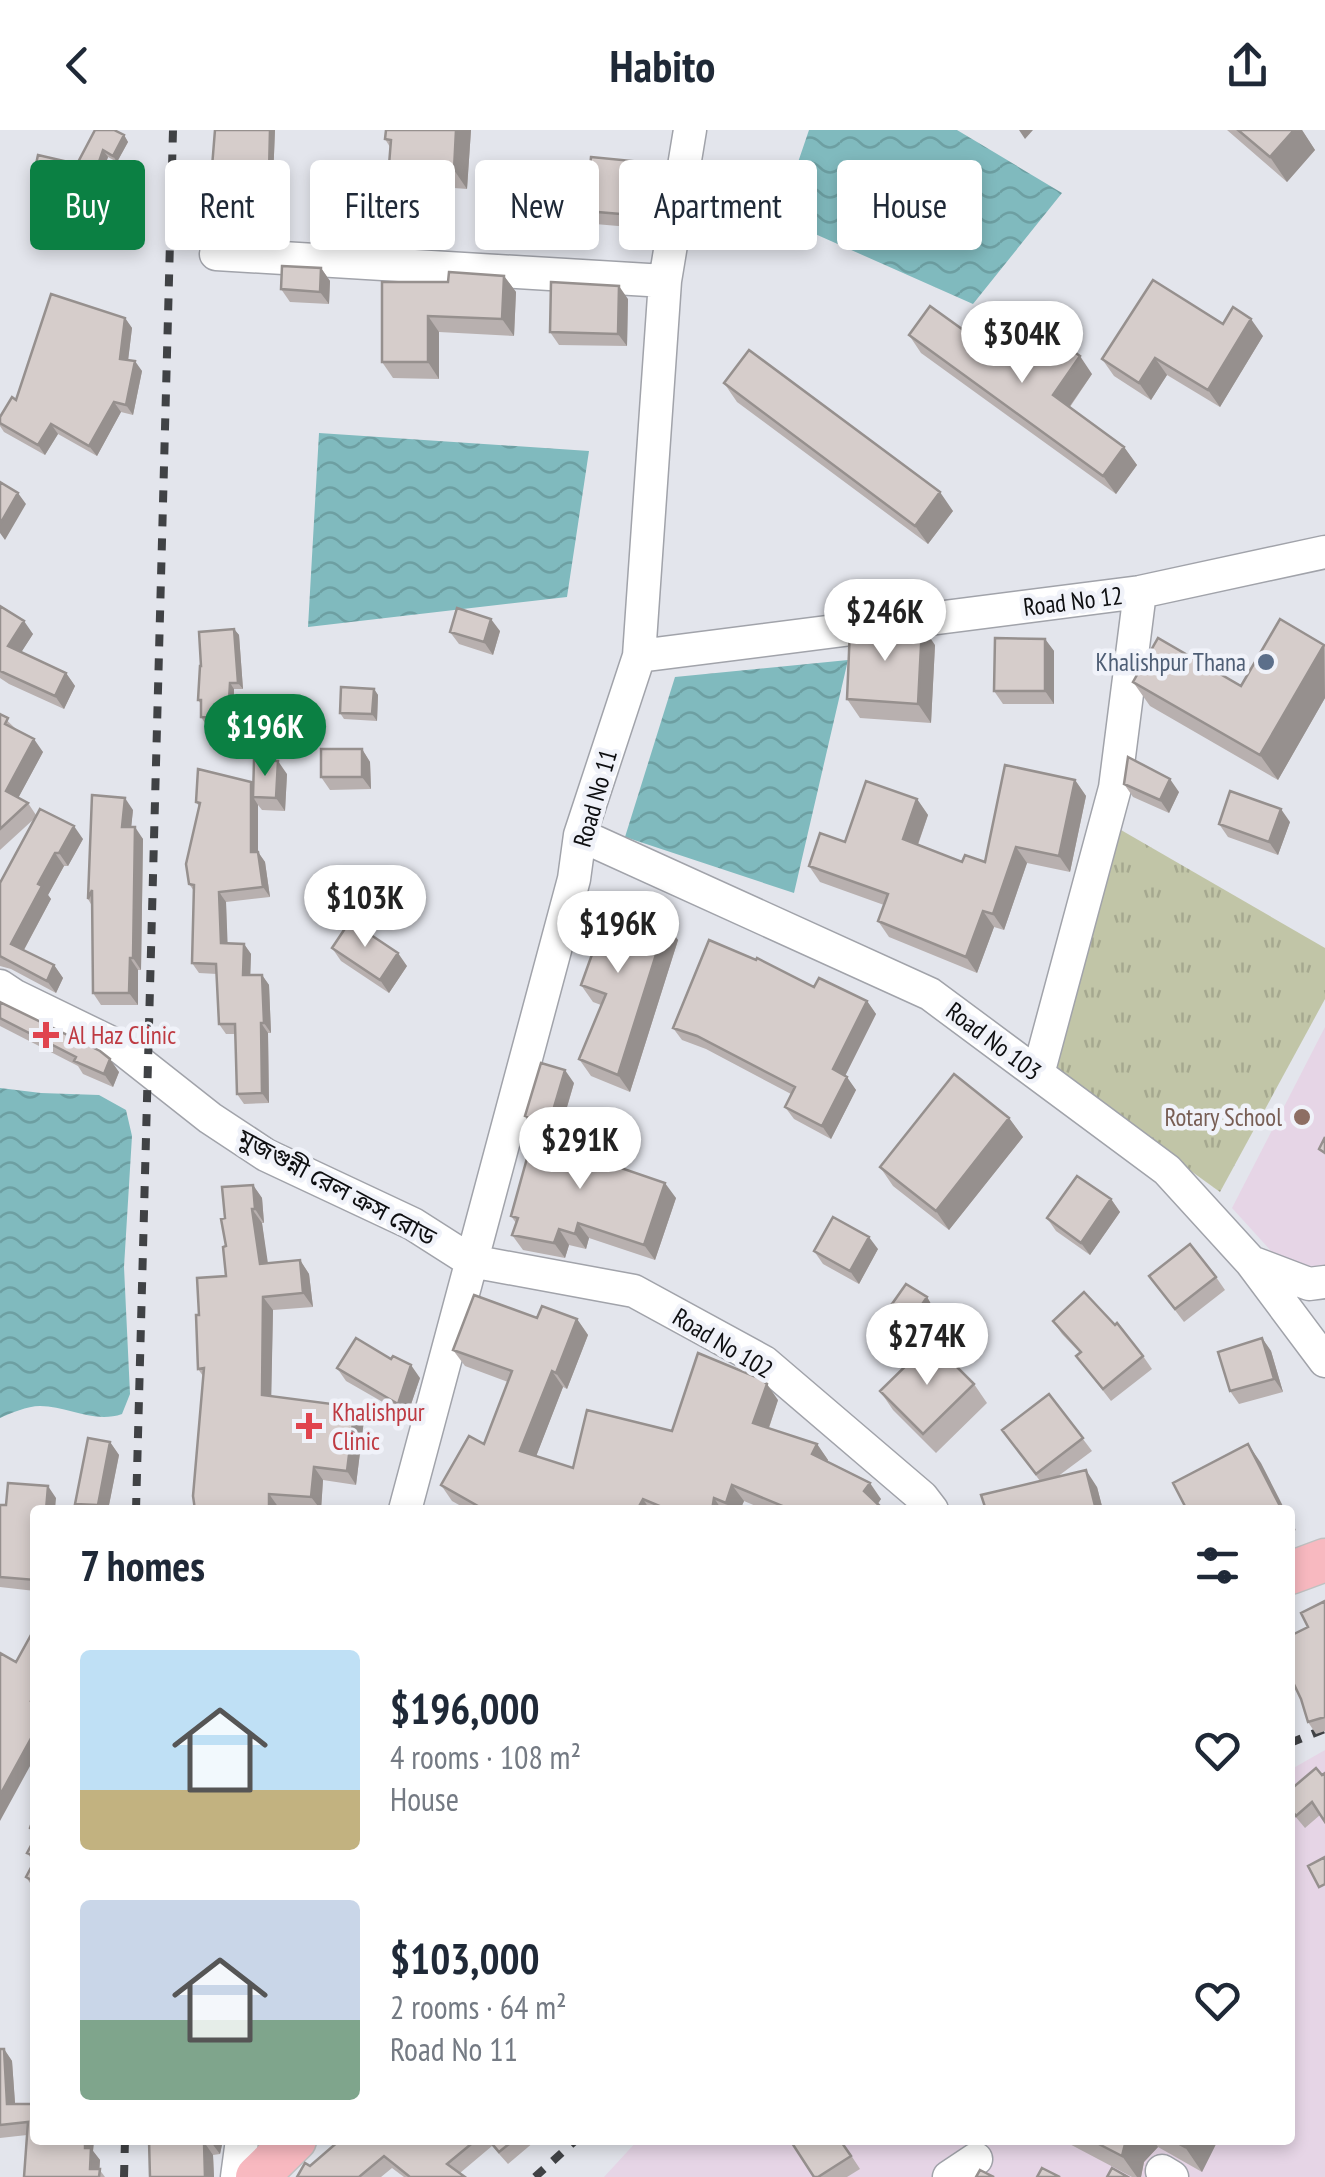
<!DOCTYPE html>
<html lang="en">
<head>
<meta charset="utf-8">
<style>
	:root { --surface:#fff; --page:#f2f2f3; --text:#1f2937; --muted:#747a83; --accent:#0b8043 }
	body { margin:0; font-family:"PT Sans Narrow","Noto Sans Bengali",sans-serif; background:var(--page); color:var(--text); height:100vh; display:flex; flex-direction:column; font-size:38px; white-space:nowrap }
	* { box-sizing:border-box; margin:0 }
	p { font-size:32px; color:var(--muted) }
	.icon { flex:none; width:55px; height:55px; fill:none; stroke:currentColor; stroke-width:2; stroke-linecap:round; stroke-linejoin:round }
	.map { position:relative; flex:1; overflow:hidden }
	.sheet { position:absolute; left:30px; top:1375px; width:1265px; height:640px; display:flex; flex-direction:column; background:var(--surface); border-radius:10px; box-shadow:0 5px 15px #0003 }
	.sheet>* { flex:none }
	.guide { position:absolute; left:30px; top:30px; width:1265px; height:90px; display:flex; gap:20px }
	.price { position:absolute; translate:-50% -85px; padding:0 22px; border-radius:35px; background:#fff; color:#222; font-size:32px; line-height:65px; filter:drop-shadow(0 2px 5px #0008) }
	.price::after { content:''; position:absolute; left:50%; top:60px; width:30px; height:22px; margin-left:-15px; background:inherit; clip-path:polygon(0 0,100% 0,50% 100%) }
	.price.active { background:var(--accent); color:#fff }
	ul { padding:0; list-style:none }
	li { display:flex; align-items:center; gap:30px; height:250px; padding:0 50px }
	li span { display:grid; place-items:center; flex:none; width:280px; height:200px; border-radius:10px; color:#555 }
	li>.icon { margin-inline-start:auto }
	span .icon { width:120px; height:120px; fill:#fffc; stroke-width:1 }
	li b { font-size:42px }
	h2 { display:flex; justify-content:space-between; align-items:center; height:120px; padding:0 50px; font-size:42px }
	.chip { padding:0 35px; border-radius:10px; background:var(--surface); box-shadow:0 5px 15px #0003; font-size:35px; line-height:90px }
	.chip.active { background:var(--accent); color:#fff }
	header { display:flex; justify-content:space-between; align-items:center; height:130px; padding:0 50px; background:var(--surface); font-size:45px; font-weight:600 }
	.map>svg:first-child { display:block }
</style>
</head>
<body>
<header><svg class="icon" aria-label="back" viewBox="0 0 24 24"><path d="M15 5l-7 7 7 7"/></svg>Habito<svg class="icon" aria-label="share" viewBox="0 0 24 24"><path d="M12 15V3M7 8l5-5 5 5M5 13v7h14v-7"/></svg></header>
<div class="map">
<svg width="1325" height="2047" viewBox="0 0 1325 2047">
	<defs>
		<pattern id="park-tufts" width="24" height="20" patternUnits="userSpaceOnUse" patternTransform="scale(2.5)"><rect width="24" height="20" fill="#c1c5a7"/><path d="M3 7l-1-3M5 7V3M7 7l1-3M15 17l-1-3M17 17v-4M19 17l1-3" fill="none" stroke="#a5a88f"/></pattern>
		<pattern id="water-waves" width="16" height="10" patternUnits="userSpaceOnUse" patternTransform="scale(2.5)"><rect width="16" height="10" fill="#80babe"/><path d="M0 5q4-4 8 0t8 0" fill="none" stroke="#6d9fa2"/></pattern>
	</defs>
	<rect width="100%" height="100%" fill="#e3e5ec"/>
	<path fill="#e6d5e6" d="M1325 897V1135L1292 1144 1232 1078Z
		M1325 1620V2047H604L638 2010H1290V1640Z"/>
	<path fill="url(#park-tufts)" d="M1121 700 1325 818V869L1220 1062 1051 940Z"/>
	<path fill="url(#water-waves)" d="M809 0H957L1062 63 973 174 779 88Z
		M319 303 589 321 567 467 308 497Z
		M848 530 794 763 625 707 675 547Z
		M0 958 41 963 99 965 126 980 132 1006 124 1137 130 1264 122 1284C94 1294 68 1276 40 1276 27 1276 11 1283 0 1288Z"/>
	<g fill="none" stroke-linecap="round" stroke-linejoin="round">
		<g stroke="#a1a3aa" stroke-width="35">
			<path id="minor" d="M216 124 665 151
				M639 526 1140 462 1325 422
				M580 705 930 864 1167 1040 1251 1132 1325 1231
				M0 856 15 866 120 917 210 988 266 1025 413 1094 471 1131 634 1161 764 1232 922 1367 932 1380
				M1038 944 1115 658 1140 462
				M1251 1132 1309 1154 1325 1152
				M405 1380 574 749 580 705 639 526 665 151 690 0
				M1162 2041 1172 2047
				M237 2047 242 2010
				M949 2047 976 2029"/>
		</g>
		<g stroke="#c0c1c1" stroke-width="45">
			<path id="major" d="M1290 1443 1325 1430
				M257 2047 295 2010"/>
		</g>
		<use href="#minor" stroke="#fff" stroke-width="32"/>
		<use href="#major" stroke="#f8b9c0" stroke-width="42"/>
		<path stroke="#404245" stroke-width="8" stroke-dasharray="12 12" stroke-linecap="butt" d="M136 1380 173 0
			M1290 1613 1325 1599
			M124 2047 125 2010
			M535 2047 576 2010"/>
	</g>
	<path fill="#b8b0af" d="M215 0H275L273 49 217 44 212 37Z
		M386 0H471L467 59 402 54 389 35 390 17 385 9Z
		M1227 0H1302L1315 20 1287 52Z
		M117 2 124 5 128 12 117 32 108 27 88 84 85 108 40 104 36 98 39 55 33 48 77 34Z
		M653 33 662 45 653 99 595 94 586 81Z
		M321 138 330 151 329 174 290 172 281 159Z
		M504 146 516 162 514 206 439 202V249L393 248 382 232 448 152Z
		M628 169 627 216 559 215 550 202Z
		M125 188 132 198 128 230 142 241 133 285 121 282 97 326 58 304 45 325 4 302 0 296V287L16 270Z
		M1223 194 1263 206 1220 277 1167 245 1151 270 1114 246 1102 229Z
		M909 205 1023 243 1092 244 1070 277 1124 317 1137 335 1116 364 921 223Z
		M724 253 953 381 928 414 737 272Z
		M0 476 33 504 21 522 66 543 75 556 64 579 9 554 0 548Z
		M234 499 239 505 243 559H234L233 595 205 593 201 587V574L198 570 201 536Z
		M500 501 493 525 459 514 450 502Z
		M1045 509 1054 521V574H1003L994 561Z
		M935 515 931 593 860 588 847 569Z
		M1325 515V568L1278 650 1150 576 1133 552 1241 556Z
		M374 559 378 565 377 591 344 589 340 583Z
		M0 584 16 599 43 622 18 668 28 673 36 685 83 709 68 736H64L48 765 51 769 24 820 54 835 63 848 56 863 11 839 0 836V753L35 688 0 720Z
		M362 619 370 632 371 659 330 660 321 647Z
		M287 644 285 681 262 680 258 675V722L265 732 270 767 226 772 227 814H244L251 824 250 845H262L269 855 271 903H268L269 973 244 974 237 964 235 904H226L219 894 217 844 199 843 192 833 194 761 189 754 199 676 196 672 251 652 253 654Z
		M1075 650 1086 666 1070 742 1027 733 1004 800 994 797 977 843 889 807 878 791 884 775 820 752 809 736 845 712 917 669 928 685 918 715 962 732H985Z
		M1124 654 1179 662 1169 683 1133 667Z
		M133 680 131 697 143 709 141 840H138V875H101L93 863 92 776 88 769Z
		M1290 692 1278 725 1228 707 1219 694Z
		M610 776H643L651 788 678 810 630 962 591 946 579 929 601 875 593 872 581 855 594 817H592L580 799Z
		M332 818 407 836 389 863 341 831Z
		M814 857 867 871 876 884 845 946 856 960 831 1009 794 989 785 977 791 964 706 919 682 910 673 898Z
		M0 872 119 942 113 957 83 944 78 936 0 896Z
		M574 953 560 1002 585 1011 596 1026 595 1029 676 1068 655 1130 589 1108 586 1119 569 1115 565 1128 523 1120 512 1105 516 1093 511 1086 528 1025 525 1020 533 998 525 986Z
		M1009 988 1023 1007 949 1100 893 1056 880 1037Z
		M253 1055 262 1068 264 1093H262L267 1133 300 1130 309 1144 313 1177 273 1180 271 1266 364 1290 356 1355 323 1350 321 1380 279 1378V1380H195L203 1246 198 1239 199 1185 226 1146 225 1088Z
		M1111 1069 1120 1082 1090 1125 1056 1101 1047 1088Z
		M878 1119 859 1154 823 1134 814 1121Z
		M1149 1146 1216 1147 1225 1160 1184 1192Z
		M927 1167 931 1174 917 1194 897 1180 892 1174Z
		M537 1188 577 1189 588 1205 567 1259 563 1257 536 1326 573 1338 672 1301 778 1270 769 1298 817 1314 828 1330 827 1332 881 1369 878 1374 884 1380H765L744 1371 740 1380H468L452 1371 441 1355 484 1314 508 1252 465 1236 453 1220Z
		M1053 1191 1143 1226 1152 1239 1111 1271 1076 1226 1080 1223 1062 1204Z
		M1262 1208 1271 1221 1283 1262 1239 1274 1230 1261Z
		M337 1238 420 1248 407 1286 346 1251Z
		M974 1254 987 1273 936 1323 893 1280 880 1261Z
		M1049 1264 1092 1321 1057 1347 1097 1357 1103 1380H986L1040 1351 1002 1300Z
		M110 1312 119 1325 108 1380H79L75 1374Z
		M56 1368 35 1380V1461L0 1457V1375Z
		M1290 1389 1296 1400 1290 1403Z
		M1325 1471V1601L1316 1604 1308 1592Z
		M1322 1645 1320 1685 1305 1698 1290 1680V1660Z
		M35 1708V1757L32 1756 26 1747 34 1732 27 1723Z
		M0 1919H4L12 1931 15 1974H35V2010H94L93 2021 100 2030 99 2039 105 2047H24L27 2005 0 2008Z
		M149 2010H223L220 2024 213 2025 214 2047H150Z
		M340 2010H532L534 2012 508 2034 492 2016 460 2043 465 2047H404L392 2038 381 2047H297Z
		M841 2010 860 2039 847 2047H814Z
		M1062 2010H1218L1202 2042 1158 2017 1144 2032 1141 2047H1132Z"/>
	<path fill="#96908e" d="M270 0H275L273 49 269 42Z
		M456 0H471L467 59 454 40Z
		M1019 0H1033L1025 9Z
		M1294 0H1302L1315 20 1287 52 1270 27Z
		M124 5 128 12 117 32 113 26Z
		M103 20 108 27 88 84 85 108 81 102 83 78Z
		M653 33 662 45 653 99 644 86Z
		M321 138 330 151 329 174 320 162Z
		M504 146 516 162 514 206 502 189Z
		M619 156 628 169 627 216 618 204Z
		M428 186 439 202V249L428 232Z
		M125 188 132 198 127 239 120 229Z
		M1251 189 1263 206 1220 277 1208 260Z
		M1080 226 1092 244 1065 283 1053 265Z
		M1155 228 1167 245 1151 270 1139 253Z
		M135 231 142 241 133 285 126 275Z
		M114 272 121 282 97 326 89 316Z
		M51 294 58 304 45 325 38 315Z
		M1124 317 1137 335 1116 364 1103 346Z
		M940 362 953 381 928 414 915 396Z
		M18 363 26 374 5 410 0 403V394Z
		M491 489 500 501 493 525 484 512Z
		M24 491 33 504 17 529 8 516Z
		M922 496 935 515 931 593 918 574Z
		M234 499 239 505 243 559 238 553Z
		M1045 509 1054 521V574L1045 561Z
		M1324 515 1325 568 1278 650 1260 625Z
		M66 543 75 556 64 579 55 566Z
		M230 553 234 559 233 595 228 588Z
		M374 559 378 565 377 591 372 584Z
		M34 609 43 622 15 674 6 661Z
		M362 619 370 632 371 659 362 647Z
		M278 631 287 644 285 681 276 668Z
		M1170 649 1179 662 1169 683 1160 670Z
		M1075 650 1086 666 1070 742 1059 726Z
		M251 652 258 661 253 667 258 675V732L251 722Z
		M125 668 133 680 130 709 122 697Z
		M917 669 928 685 914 725 903 709Z
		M1281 679 1290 692 1278 725 1269 712Z
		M74 696 83 709 68 736 59 723Z
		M135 697 143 709 141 840 133 828Z
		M1016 717 1027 733 1004 800 993 784Z
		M258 722 265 732 270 767 263 757Z
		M55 723 64 736 48 765 51 769 20 827 11 814 38 754Z
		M219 762 226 772 228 823 221 813Z
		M643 776 655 794 640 785Z
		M983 781 994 797 977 843 966 827Z
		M666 793 678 810 630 962 618 945Z
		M244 814 251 824 250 855 243 845Z
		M398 823 407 836 389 863 380 850Z
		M130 828 138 840V875L129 863Z
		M54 835 63 848 56 863 47 851Z
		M262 845 269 855 271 903 264 893Z
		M867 871 876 884 842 952 833 939Z
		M261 893 268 903 269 973 262 963Z
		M110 929 119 942 113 957 104 944Z
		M565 940 574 953 558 1007 549 994Z
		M847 947 856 960 831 1009 822 996Z
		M1009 988 1023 1007 949 1100 936 1081Z
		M585 1011 596 1026 591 1039 580 1024Z
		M665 1053 676 1068 655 1130 644 1115Z
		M253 1055 262 1068 264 1093 255 1079Z
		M1111 1069 1120 1082 1090 1125 1081 1113Z
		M252 1079 262 1093 270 1147 260 1134Z
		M578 1093 589 1108 586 1119 575 1104Z
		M559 1099 569 1115 565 1128 554 1113Z
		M869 1107 878 1119 859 1154 850 1141Z
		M300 1130 309 1144 313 1177 303 1163Z
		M263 1167 273 1180 271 1279 262 1265Z
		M927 1167 931 1174 917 1194 913 1188Z
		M577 1189 588 1205 567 1259 556 1243Z
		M1262 1208 1271 1221 1283 1262 1274 1249Z
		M411 1235 420 1248 407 1286 398 1274Z
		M552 1241 563 1257 532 1337 520 1321Z
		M767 1254 778 1270 765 1309 753 1293Z
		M355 1277 364 1290 356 1355 347 1341Z
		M110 1312 119 1325 108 1380H101L98 1375Z
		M817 1314 828 1330 823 1340 812 1324Z
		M1248 1314 1261 1333 1285 1380H1282Z
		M314 1337 323 1350 321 1380 311 1367Z
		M1086 1340 1097 1357 1103 1380H1096Z
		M870 1353 881 1369 875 1377 864 1361Z
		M732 1355 744 1371 740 1380H731L726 1373Z
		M48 1356 56 1368 55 1380H46Z
		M269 1364 279 1378V1380H269Z
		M714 1368 722 1380H712Z
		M643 1369 650 1380H637Z
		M35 1601V1627L0 1691V1665Z
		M4 1919 12 1931 16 1986 7 1974Z
		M85 2010H94L93 2021 100 2030 99 2047 90 2039 85 2018Z
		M212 2010H223L220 2024 211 2012Z
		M1126 2010H1153L1158 2017 1144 2032 1141 2047H1137L1122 2026Z
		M1188 2010H1218L1202 2042 1185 2017Z
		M204 2012 213 2025 214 2047H205Z"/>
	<path fill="#d6cdcb" stroke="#96908e" stroke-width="2.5" d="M95 0H114L124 5 113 26 103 20 83 78 81 102 36 98 39 50 33 48 38 25 77 34Z
		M215 0H270L269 42 212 37Z
		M386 0H456L454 40 389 35 391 10 385 9Z
		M1238 0H1294L1270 27Z
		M591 27 653 33 644 86 586 81Z
		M282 136 321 138 320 162 281 159Z
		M449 142 504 146 502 189 428 186V232H382V152H448Z
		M1153 150 1223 194 1233 177 1251 189 1208 260 1155 228 1139 253 1102 229Z
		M551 152 619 156 618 204 550 202Z
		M51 164 125 188 120 229 135 231 126 275 114 272 89 316 51 294 38 315 0 293V287L12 267 16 270Z
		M930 176 1023 243 1049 204 1080 226 1053 265 1124 317 1103 346 909 205Z
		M749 220 940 362 915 396 724 253Z
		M0 352 18 363 0 394Z
		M0 476 24 491 8 516 66 543 55 566 0 541Z
		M457 478 491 489 484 512 450 502Z
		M1280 489 1324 515 1260 625 1133 552 1158 508 1241 556Z
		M888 494 922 496 918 574 847 569 850 499Z
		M234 499 238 553H230L228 588 201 587V570H198L200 536H201L199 502Z
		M995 508 1045 509V561H994Z
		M341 557 374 559 372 584 340 583Z
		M0 584 8 588 5 594 34 609 6 661 28 673 0 699Z
		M321 619H362V647H321Z
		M1128 627 1170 649 1160 670 1124 654Z
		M254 630 278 631 276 668 253 667Z
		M1005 635 1075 650 1059 726 1016 717 993 784 983 781 966 827 878 791 888 764 809 736 820 703 845 712 866 651 917 669 903 709 962 732 965 725 985 732Z
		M198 639 251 652V722H258L263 757 219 762 221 813 244 814 243 845H262L264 893H261L262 963 237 964 235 894H219L216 834 192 833 194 755 189 754 186 734 200 673 196 672Z
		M1230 661 1281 679 1269 712 1219 694Z
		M92 665 125 668 122 697H135L133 828H130L129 863H93L92 760 88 769Z
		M40 679 74 696 59 723H55L38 754 42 756 11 814 54 835 47 851 0 826V753Z
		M613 766 643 776 640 785 666 793 618 945 579 929 606 864 581 855 599 805 580 799 589 770 610 776Z
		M350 791 398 823 380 850 332 818Z
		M709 810 756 830 757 828 814 857 819 848 867 871 833 939 847 947 822 996 785 977 795 957 697 906 673 898Z
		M0 872 100 921 110 929 104 944 74 931 76 927 0 888Z
		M541 933 565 940 549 994 525 986Z
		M954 944 1009 988 936 1081 880 1037Z
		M534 993 585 1011 580 1024 665 1053 644 1115 578 1093 575 1104 559 1099 554 1113 512 1105 518 1088 511 1086 529 1021 525 1020Z
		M1325 1007V1023L1319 1019Z
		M1077 1046 1111 1069 1081 1113 1047 1088Z
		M253 1055 255 1079H252L260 1134 300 1130 303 1163 263 1167 262 1265 355 1277 347 1341 314 1337 311 1367 269 1364V1380H195L193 1366 204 1238 198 1239 196 1185H199L197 1148 226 1146 223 1117 226 1116 221 1089 225 1088 222 1057Z
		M833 1087 869 1107 850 1141 814 1121Z
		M1190 1114 1216 1147 1175 1179 1149 1146Z
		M906 1154 927 1167 913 1188 892 1174Z
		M1084 1162 1115 1195 1117 1193 1143 1226 1103 1259 1076 1226 1081 1222 1053 1191Z
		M474 1165 537 1188 542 1176 577 1189 556 1243 552 1241 520 1321 573 1338 587 1280 672 1301 698 1223 761 1249 767 1254 753 1293 817 1314 812 1324 870 1353 864 1361 884 1380H792L732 1355 726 1373 714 1368 712 1380H669L643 1369 637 1380H485L441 1355 469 1306 484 1314 512 1241 453 1220Z
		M356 1208 391 1229 393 1226 411 1235 398 1274 337 1238Z
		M1262 1208 1274 1249 1230 1261 1218 1222Z
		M927 1215H935L974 1254 923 1304 880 1261Z
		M1049 1264 1083 1308 1036 1344 1002 1300Z
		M88 1308 110 1312 98 1375 75 1374Z
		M1248 1314 1282 1380H1187L1173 1353Z
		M1086 1340 1096 1380H986L981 1365Z
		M8 1353 48 1356 46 1380H35V1450L0 1447V1375H6Z
		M1325 1471V1587L1308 1592 1301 1569 1290 1546V1506L1308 1497 1301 1483Z
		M31 1505 35 1507V1564L31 1571 35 1573V1601L0 1665V1523L16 1532Z
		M1316 1638 1322 1645 1325 1643V1692L1312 1672 1296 1686 1290 1678V1660Z
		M35 1684V1701L30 1698Z
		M35 1708V1726L27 1723Z
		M1325 1727V1754L1319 1757 1308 1736Z
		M35 1730V1752L26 1747Z
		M0 1919H4L7 1974H35V2010H85V2018H91L90 2039H100L99 2047H24L28 1992 0 1995Z
		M149 2010H212L211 2012H204L205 2047H150Z
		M340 2010H476L447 2034 465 2047H410L384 2026 359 2047H297L305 2033 310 2036Z
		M489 2010H514L499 2022Z
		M790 2010H840L851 2026 818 2047H814Z
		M1091 2010H1126L1122 2026Z
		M1172 2010H1188L1185 2017Z
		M1042 2038 1060 2047H1037Z
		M1112 2038 1128 2047H1107Z
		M980 2040 994 2047H976Z"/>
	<circle fill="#5c6f8a" stroke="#f0f2f9" stroke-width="4" cx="1266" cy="532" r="10"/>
	<g fill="#e0444e" stroke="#f0f2f9" stroke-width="4">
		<path d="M41 890h10v10h10v10h-10v10h-10v-10h-10v-10h10z"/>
		<path d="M304 1281h10v10h10v10h-10v10h-10v-10h-10v-10h10z"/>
	</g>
	<circle fill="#8d6e63" stroke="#f0f2f9" stroke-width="4" cx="1302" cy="987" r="10"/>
	<g text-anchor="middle" stroke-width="9" stroke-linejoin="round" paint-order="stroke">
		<g font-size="25" fill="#0e0f11" stroke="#f0f2f9">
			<text transform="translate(1073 471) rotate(-7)" y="9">Road No 12</text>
			<text transform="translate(595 668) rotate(-74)" y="9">Road No 11</text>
			<text transform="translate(994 911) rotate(37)" y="9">Road No 103</text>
			<text transform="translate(337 1057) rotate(28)" y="9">মুজগুন্নী রেল ক্রস রোড</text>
			<text transform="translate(723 1213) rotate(31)" y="9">Road No 102</text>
		</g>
		<g font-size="25" fill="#4e5e75" stroke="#f0f2f9" text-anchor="end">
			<text x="1246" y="541">Khalishpur Thana</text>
		</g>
		<g font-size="25" fill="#be3a42" stroke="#f0f2f9" text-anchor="start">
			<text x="68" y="914">Al Haz Clinic</text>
			<text x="332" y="1291">Khalishpur<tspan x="332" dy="29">Clinic</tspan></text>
		</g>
		<g font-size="25" fill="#785e54" stroke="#f0f2f9" text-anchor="end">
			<text x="1282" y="996">Rotary School</text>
		</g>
	</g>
</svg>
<b class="price" style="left:1022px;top:256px">$304K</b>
<b class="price" style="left:885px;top:534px">$246K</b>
<b class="price active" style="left:265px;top:649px">$196K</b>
<b class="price" style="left:365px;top:820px">$103K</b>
<b class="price" style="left:618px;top:846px">$196K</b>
<b class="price" style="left:580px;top:1062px">$291K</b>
<b class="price" style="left:927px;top:1258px">$274K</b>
<div class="guide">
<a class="chip active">Buy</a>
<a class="chip">Rent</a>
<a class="chip">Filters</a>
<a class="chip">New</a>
<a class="chip">Apartment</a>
<a class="chip">House</a>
</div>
<section class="sheet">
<h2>7 homes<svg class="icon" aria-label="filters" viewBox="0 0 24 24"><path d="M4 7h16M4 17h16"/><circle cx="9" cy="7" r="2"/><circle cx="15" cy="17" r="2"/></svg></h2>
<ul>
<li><span style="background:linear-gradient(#bfe0f5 70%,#c2b280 0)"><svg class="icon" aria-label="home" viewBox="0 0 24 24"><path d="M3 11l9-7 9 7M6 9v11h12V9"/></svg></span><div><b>$196,000</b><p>4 rooms · 108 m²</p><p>House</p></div><svg class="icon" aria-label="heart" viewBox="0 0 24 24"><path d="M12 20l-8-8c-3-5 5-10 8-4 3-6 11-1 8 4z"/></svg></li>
<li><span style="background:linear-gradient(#c9d6e8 60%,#7fa58c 0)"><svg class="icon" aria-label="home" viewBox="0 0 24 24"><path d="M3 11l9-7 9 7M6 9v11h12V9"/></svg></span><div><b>$103,000</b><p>2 rooms · 64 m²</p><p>Road No 11</p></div><svg class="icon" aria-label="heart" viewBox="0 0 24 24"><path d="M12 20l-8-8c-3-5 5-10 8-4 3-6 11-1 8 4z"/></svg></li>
</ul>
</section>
</div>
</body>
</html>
